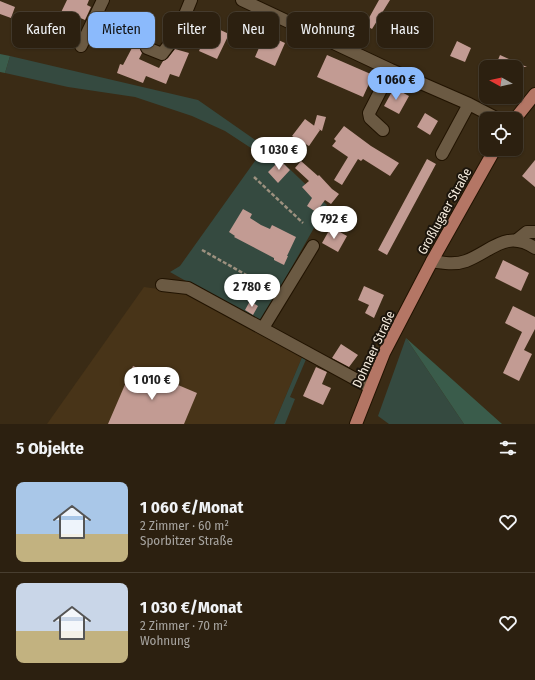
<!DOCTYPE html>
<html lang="de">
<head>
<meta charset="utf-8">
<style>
	:root { --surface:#2c2010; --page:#342819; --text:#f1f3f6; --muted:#a6a39f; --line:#483e30; --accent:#8bbafc }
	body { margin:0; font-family:"Fira Sans Condensed",sans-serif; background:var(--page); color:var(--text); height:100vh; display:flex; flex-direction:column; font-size:15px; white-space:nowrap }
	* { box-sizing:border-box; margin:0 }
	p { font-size:13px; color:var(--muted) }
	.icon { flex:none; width:22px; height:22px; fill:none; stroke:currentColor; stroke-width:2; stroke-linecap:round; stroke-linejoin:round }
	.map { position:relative; height:424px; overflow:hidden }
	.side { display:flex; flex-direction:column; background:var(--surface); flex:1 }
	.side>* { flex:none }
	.banner { position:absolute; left:12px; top:12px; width:511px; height:36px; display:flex; gap:8px }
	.needle { width:26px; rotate:278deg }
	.controls { position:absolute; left:479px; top:60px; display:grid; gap:8px }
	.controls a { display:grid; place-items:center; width:44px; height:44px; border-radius:8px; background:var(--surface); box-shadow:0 1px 3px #0004,0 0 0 1px var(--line); font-size:20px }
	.price { position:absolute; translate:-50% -34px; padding:0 9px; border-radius:14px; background:#fff; color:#222; font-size:13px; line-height:26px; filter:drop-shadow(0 1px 2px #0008) }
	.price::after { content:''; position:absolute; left:50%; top:24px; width:12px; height:9px; margin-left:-6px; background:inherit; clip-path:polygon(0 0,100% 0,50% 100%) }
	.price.current { background:var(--accent); color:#111 }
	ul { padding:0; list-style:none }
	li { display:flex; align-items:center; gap:12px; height:100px; padding:0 16px }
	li+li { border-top:1px solid var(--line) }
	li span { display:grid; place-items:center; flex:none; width:112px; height:80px; border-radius:8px; color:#555 }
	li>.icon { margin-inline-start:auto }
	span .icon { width:48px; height:48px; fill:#fffc; stroke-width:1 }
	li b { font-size:17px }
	h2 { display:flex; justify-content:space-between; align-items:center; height:48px; padding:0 16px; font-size:17px }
	.tag { padding:0 14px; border-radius:8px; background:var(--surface); box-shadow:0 1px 3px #0004,0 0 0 1px var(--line); font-size:14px; line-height:36px }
	.tag.current { background:var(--accent); color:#111 }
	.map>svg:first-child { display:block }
</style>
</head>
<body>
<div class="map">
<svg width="535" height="424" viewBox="0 0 535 424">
	<rect width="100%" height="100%" fill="#3a2b15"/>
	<path fill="#483418" d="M144 287 194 294 303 355 274 424H47Z"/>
	<path fill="#354a40" d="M10 56 198 100 271 151 327 205 260 323 170 272 180 266 257 158 254 150 225 131 192 116 135 97 68 87 5 73Z
		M406 338 464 424H389L378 416Z
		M303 355 307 357 290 397 295 399 285 424H274Z"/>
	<path fill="#3a5c4b" d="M0 54 10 56 5 73 0 72Z
		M406 338 502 424H464Z"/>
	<path fill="#c29b93" d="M67 0H89L87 5 91 7 85 20 76 16 67 36 53 29Z
		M379 0H390L372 29 365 25Z
		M0 1 15 7 11 18 0 14Z
		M413 18 427 24 421 40 407 34Z
		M214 27 229 34 217 59 199 51 204 40 207 41Z
		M265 34 285 43 275 66 255 57Z
		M457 41 471 48 465 62 450 56Z
		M133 46 140 48 142 53 139 59 159 68 163 61 168 58 175 49 189 53 179 77 170 74 166 84 146 76 143 83 117 73 120 64 123 65Z
		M327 55 373 75 363 97 317 77Z
		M500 55 527 67H495Z
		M394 88 409 96 399 114 384 106Z
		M425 113 438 121 430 135 417 127Z
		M317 115 326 117 322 131 314 126Z
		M305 119 320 130 309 146 292 136Z
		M344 126 371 146 399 163 390 176 363 159 361 161 358 159 342 185 334 180 348 157 332 146 336 141 334 139Z
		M427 159 436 164 387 255 378 250Z
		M280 160 290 170 278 183 268 172Z
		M535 160V187L522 176Z
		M301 161 318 176 319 175 332 189 339 194 331 204 325 200 316 212 307 206 312 198 302 187 309 181 295 168Z
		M243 209 252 214 250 218 261 225 270 229 272 225 296 237 287 256H288L284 265 274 260V258L234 237 235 236 229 232Z
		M331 227 347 236 338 252 322 243Z
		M503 260 529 273 521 291 495 278Z
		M364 286 384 295 374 318 365 313 369 305 358 300Z
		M250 301 258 306 253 315 245 310Z
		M513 306 535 317V329L524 350 532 354 519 381 503 373 522 332 505 323Z
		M341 344 358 355 349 367 332 358Z
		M133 366 197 393 184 424H108Z
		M316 367 327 372 322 384 331 388 323 405 303 396Z"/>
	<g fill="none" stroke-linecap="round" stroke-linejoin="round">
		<g stroke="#211301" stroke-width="14">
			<path id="minor" d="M242 0 391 70 469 104 498 119
				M81 46 103 0
				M147 48 162 54 177 34 191 0
				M383 130 370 118 369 113 391 70
				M442 154 469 104
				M517 240 527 232H535
				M432 261C443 263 455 265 466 261 492 251 506 229 535 248
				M162 285 188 288 370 387
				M263 328 313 246"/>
		</g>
		<g stroke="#211301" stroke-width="14">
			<path id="major" d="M515 119 535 94
				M356 424 384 353 432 261 495 149"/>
		</g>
		<path stroke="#9d917f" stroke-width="2.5" stroke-dasharray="4 2" stroke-linecap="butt" d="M254 177 303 223
			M202 250 250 277"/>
		<use href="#minor" stroke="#6b5a43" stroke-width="12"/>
		<use href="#major" stroke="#b47665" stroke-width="12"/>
	</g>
	<g text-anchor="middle" stroke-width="4" stroke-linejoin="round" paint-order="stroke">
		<g font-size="13" fill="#f6ecde" stroke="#1c150c">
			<text transform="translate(444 211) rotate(-61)" y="5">Großlugaer Straße</text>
			<text transform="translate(373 349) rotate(-65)" y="5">Dohnaer Straße</text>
		</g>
	</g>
</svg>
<div class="controls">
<a><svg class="needle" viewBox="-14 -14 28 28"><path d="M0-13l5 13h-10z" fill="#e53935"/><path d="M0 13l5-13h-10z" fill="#a6a39f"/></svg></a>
<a><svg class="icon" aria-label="locate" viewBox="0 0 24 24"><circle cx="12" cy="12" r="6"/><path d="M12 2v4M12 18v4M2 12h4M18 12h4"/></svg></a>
</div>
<b class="price current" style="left:396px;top:101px">1 060 €</b>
<b class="price" style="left:279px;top:171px">1 030 €</b>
<b class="price" style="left:334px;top:240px">792 €</b>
<b class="price" style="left:252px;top:308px">2 780 €</b>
<b class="price" style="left:152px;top:401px">1 010 €</b>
<div class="banner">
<a class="tag">Kaufen</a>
<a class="tag current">Mieten</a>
<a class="tag">Filter</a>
<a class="tag">Neu</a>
<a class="tag">Wohnung</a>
<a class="tag">Haus</a>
</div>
</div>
<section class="side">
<h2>5 Objekte<svg class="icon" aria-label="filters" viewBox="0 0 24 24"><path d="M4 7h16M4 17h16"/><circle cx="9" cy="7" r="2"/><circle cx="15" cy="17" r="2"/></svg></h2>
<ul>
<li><span style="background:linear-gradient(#a9c7e8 65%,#c2b280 0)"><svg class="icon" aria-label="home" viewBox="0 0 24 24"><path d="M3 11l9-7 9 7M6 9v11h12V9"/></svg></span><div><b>1 060 €/Monat</b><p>2 Zimmer · 60 m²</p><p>Sporbitzer Straße</p></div><svg class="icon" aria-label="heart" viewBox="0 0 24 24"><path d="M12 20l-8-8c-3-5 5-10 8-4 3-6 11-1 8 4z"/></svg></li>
<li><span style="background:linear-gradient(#c9d6e8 60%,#c2b280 0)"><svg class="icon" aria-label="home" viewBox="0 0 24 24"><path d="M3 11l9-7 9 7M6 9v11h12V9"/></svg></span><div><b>1 030 €/Monat</b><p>2 Zimmer · 70 m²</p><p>Wohnung</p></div><svg class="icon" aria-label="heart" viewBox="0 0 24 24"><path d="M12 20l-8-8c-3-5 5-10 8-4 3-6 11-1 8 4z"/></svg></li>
</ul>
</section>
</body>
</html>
